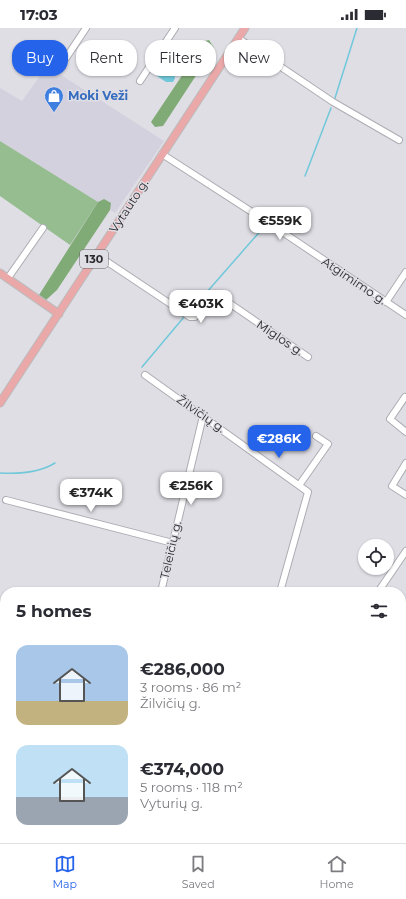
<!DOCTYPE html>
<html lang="en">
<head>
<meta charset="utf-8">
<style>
	:root { --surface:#fff; --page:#f2f2f3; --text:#2b2b33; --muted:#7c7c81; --line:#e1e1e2; --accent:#2563eb }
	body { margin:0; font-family:Montserrat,sans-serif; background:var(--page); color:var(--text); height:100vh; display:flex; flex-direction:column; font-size:15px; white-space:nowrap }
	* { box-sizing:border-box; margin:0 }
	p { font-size:13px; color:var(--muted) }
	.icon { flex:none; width:22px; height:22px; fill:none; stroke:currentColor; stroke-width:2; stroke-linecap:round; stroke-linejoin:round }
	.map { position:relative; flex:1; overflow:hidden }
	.side { position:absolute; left:0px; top:559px; width:406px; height:256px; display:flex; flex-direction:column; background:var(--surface); border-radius:16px 16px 0 0; box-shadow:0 1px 3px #0004 }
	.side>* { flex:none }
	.hud { position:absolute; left:12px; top:12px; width:382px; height:36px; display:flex; gap:8px }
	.tools { position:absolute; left:358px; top:511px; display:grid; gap:8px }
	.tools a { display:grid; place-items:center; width:36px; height:36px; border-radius:50%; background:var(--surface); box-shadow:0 1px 3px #0004; font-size:20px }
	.price { position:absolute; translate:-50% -34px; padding:0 9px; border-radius:8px; background:#fff; color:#222; font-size:13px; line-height:26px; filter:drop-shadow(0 1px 2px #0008) }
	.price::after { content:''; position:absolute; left:50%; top:24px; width:12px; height:9px; margin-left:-6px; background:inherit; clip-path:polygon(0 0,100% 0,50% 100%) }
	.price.active { background:var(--accent); color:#fff }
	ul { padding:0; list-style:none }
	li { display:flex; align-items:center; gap:12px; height:100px; padding:0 16px }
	li span { display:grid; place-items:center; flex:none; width:112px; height:80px; border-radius:12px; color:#555 }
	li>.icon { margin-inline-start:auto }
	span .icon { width:48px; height:48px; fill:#fffc; stroke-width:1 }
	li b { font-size:17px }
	h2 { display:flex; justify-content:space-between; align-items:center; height:48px; padding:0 16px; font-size:17px }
	.chip { padding:0 14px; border-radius:16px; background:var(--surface); box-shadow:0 1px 3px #0004; font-size:14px; line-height:36px }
	.chip.active { background:var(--accent); color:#fff }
	.status { display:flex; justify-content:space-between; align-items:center; height:28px; padding:0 20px; background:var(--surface); direction:ltr }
	.status svg { height:11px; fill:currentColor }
	.tabs { display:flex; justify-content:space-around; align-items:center; height:56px; border-top:1px solid var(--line); background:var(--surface); font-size:11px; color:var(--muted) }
	.tabs a { display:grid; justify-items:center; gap:2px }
	.tabs .active { color:var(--accent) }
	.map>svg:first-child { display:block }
</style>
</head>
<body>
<div class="status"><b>17:03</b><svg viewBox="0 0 49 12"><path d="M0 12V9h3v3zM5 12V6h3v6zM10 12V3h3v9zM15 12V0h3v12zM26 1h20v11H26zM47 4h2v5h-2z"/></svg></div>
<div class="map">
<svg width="406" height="815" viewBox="0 0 406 815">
	<rect width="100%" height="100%" fill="#dfdee5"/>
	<path fill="#d4d1df" d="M47 38 164 113 115 185 0 113V60L22 73Z"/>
	<path fill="#96bd8f" d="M0 113 98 174 70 217 0 168Z"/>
	<path fill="#80ab77" d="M209 12 214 20 163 98 155 99 151 94 205 13Z
		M104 171 111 175 110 182 57 262 46 272 39 267 98 174Z"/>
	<path fill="#70c8da" d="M163 38 174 45 175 50 173 54H166L157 48 158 42Z
		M322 810H401L405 815H313Z"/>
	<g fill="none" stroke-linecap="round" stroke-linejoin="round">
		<path stroke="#70c8da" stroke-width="1.5" d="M335 70 357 0
			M305 148 331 80
			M192 281 263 200
			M142 339 184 289
			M0 445C18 446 39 445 55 435
			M4 781 5 780"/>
		<g stroke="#adacb2" stroke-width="8">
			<path id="minor" d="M238 10 333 74 399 112
				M66 30 86 0
				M140 53 175 0
				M162 126 269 195 406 287
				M97 227 190 289H195L216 266 308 329
				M8 250 43 200
				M386 274 406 244
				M145 347 308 464 280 564
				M405 369 390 391 406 404
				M406 435 392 458 406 467
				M300 456 328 416 316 408
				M6 472 173 515
				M161 564 203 388
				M378 564 406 523
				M0 642 5 634
				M401 683 406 672
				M161 814 163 815
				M194 815 197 810"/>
		</g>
		<g stroke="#bbbbbc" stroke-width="9">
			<path id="major" d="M0 245 59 286
				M0 375 245 0
				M0 576 5 578
				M401 686 406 688"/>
		</g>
		<use href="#minor" stroke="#fff" stroke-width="6"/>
		<use href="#major" stroke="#eba8a9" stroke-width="7"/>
	</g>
	<defs>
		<g id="shop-pin" transform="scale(1)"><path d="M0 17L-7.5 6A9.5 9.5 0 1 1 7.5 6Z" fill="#3f7fe0" stroke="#dfdee5"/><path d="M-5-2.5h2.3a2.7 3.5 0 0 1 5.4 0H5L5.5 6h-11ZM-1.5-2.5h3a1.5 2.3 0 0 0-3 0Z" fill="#fff"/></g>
	</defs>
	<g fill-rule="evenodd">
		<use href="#shop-pin" x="54" y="68"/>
	</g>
	<g text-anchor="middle" stroke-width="3" stroke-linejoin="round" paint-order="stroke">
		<rect fill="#dfdee5" stroke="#616064" stroke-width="1" x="80" y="222" width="28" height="18" rx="3"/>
		<g font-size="11" font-weight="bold" fill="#2b2a2d">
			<text x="94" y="235">130</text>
		</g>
		<g font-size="12" font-weight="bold" fill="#366cbe" stroke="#dfdee5" text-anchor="start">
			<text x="68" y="72">Moki Veži</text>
		</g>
		<g font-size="12" fill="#2b2a2d" stroke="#dfdee5">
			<text transform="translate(129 178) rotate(-57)" y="4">Vytauto g.</text>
			<text transform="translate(354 253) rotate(34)" y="4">Atgimimo g.</text>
			<text transform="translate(280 310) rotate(34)" y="4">Miglos g.</text>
			<text transform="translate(201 386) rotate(35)" y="4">Žilvičių g.</text>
			<text transform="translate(171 522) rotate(-77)" y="4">Teleičių g.</text>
		</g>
	</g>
</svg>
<div class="tools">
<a><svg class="icon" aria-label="locate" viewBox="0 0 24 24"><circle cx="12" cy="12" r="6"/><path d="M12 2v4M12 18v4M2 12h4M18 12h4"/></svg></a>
</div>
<b class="price" style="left:280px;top:213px">€559K</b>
<b class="price" style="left:201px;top:296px">€403K</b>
<b class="price active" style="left:279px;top:431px">€286K</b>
<b class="price" style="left:191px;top:478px">€256K</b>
<b class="price" style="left:91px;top:485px">€374K</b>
<div class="hud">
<a class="chip active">Buy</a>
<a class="chip">Rent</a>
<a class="chip">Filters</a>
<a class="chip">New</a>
</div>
<section class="side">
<h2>5 homes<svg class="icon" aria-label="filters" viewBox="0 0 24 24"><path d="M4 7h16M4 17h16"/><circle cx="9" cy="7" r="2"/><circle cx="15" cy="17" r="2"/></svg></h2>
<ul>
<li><span style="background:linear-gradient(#a9c7e8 70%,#c2b280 0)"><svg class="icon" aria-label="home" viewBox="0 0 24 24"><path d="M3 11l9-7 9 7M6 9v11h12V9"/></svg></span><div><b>€286,000</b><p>3 rooms · 86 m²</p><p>Žilvičių g.</p></div></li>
<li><span style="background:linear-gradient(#bfe0f5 65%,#9aa5b1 0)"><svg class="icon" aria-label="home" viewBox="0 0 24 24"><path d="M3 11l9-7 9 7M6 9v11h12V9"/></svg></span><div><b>€374,000</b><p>5 rooms · 118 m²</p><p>Vyturių g.</p></div></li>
</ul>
</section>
</div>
<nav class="tabs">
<a class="active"><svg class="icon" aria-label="map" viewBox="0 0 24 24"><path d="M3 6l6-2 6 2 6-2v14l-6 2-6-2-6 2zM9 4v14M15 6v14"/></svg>Map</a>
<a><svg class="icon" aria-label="saved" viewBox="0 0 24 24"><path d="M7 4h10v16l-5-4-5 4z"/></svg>Saved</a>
<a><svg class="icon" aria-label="home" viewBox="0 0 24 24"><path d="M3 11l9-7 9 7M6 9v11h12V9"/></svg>Home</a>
</nav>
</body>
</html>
